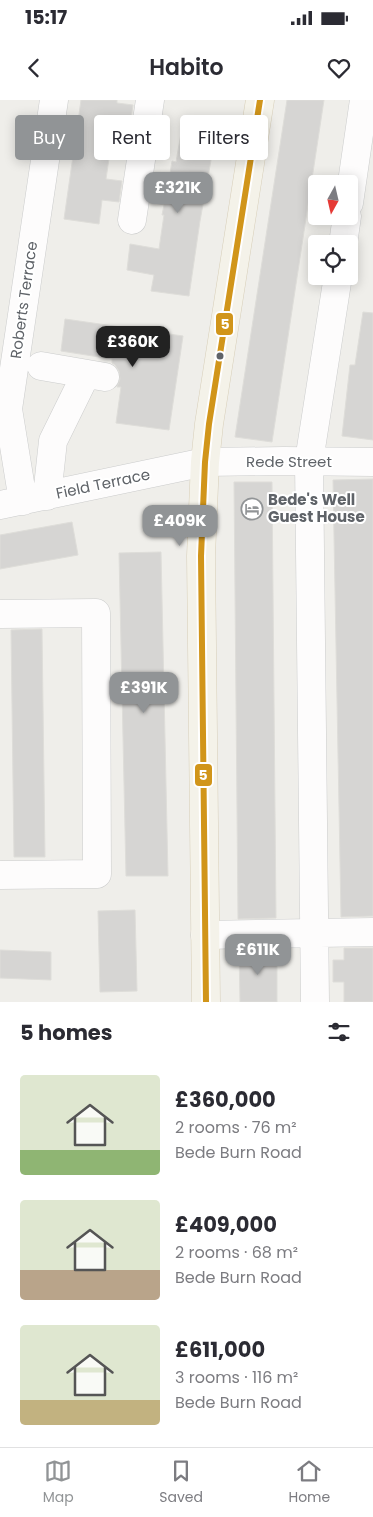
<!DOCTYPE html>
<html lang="en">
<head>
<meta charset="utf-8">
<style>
	:root { --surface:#fff; --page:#f2f2f3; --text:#2b2b33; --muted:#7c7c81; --line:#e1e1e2; --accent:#919496 }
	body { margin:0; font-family:Poppins,sans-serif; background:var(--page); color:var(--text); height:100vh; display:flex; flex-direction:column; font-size:19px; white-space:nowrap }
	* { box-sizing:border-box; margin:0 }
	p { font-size:16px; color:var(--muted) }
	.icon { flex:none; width:28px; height:28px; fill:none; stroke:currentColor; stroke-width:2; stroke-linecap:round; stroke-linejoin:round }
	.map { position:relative; height:902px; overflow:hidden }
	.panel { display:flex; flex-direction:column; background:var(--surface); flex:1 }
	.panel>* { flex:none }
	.top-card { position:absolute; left:15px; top:15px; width:344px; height:45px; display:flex; gap:10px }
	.needle { width:32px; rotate:188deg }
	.fabs { position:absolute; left:308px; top:75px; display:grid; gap:10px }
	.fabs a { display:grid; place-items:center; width:50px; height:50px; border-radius:5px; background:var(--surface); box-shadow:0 2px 12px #0003; font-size:25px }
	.price { position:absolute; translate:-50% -42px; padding:0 11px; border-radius:10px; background:var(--accent); color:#fff; font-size:16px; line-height:32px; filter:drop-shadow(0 1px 2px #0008) }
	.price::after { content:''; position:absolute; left:50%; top:30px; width:15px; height:11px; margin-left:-8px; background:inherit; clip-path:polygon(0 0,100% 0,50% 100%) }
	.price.selected { background:#222; color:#fff }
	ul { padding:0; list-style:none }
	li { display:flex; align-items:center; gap:15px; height:125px; padding:0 20px }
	li span { display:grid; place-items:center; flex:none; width:140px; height:100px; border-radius:5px; color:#555 }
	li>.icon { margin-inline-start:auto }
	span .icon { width:60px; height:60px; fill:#fffc; stroke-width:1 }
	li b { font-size:21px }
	h2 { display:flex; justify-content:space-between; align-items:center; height:60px; padding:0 20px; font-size:21px }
	.pill { padding:0 18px; border-radius:5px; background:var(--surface); box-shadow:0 2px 12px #0003; font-size:18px; line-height:45px }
	.pill.selected { background:var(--accent); color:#fff }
	.status { display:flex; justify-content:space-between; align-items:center; height:35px; padding:0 25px; background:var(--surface); direction:ltr }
	.status svg { height:14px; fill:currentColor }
	header { display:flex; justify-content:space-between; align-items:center; height:65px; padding:0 20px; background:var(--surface); font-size:22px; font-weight:600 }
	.tab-bar { display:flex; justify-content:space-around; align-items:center; height:70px; border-top:1px solid var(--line); background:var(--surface); font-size:14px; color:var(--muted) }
	.tab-bar a { display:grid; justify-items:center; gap:2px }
	.tab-bar .selected { color:var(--accent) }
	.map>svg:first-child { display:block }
</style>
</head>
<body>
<div class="status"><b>15:17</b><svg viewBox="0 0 49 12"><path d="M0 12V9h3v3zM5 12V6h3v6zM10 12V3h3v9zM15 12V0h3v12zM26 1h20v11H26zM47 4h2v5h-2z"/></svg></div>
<header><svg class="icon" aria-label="back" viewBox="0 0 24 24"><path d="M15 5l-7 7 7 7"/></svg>Habito<svg class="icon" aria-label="heart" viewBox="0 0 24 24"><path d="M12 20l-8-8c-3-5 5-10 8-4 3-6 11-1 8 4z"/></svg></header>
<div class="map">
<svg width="373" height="902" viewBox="0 0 373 902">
	<rect width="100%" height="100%" fill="#efeeea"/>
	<path fill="#d6d5d3" stroke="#deddd9" d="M81 0H117V3L133 5 130 26 114 24 106 79 122 81 119 102 102 100 99 124 64 119Z
		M287 0H324L272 342 235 337Z
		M183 22 217 27 200 121 189 196 151 191 154 175 127 170 130 144 159 149 164 115H162L164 105 150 102 154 77 169 80 172 61 176 62Z
		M363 212 373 213V340L342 336 350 265H355Z
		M65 219 183 236 169 330 116 323 121 287H117L120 279 119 271 115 265 112 263V259L61 251Z
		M373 379V816L341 817 333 380Z
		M234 382H272L276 818 238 819Z
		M72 422 78 455 0 469V435Z
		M161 452 168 776H126L119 453Z
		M42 529 45 757H14L11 530Z
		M135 810 137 891 100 892 98 811Z
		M344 848H373V902H344V882H333V860H344Z
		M277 849V902H240L239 850Z
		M0 850 51 852V880L0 878Z"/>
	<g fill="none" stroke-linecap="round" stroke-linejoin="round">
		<g stroke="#cbcccc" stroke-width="29">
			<path id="minor" d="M349 103 364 0
				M132 120 150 0
				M343 144 347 116
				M41 266 105 277
				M47 396 53 341 86 274
				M23 401 8 309 54 0
				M0 405 205 362 284 361 373 362
				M0 514 96 513 97 774 0 775
				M205 835 373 832
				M315 902 309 361 338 176"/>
		</g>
		<g stroke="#d7ceb8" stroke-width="29">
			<path id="major" d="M206 902 201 456 205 362 209 324 260 0"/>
		</g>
		<use href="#minor" stroke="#fdfcfc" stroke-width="28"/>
		<use href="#major" stroke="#f4f2e9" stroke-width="28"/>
		<g stroke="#fff" stroke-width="10">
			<path id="bus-1" d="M206 902 201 456 205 362 209 324 260 0"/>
		</g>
		<use href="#bus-1" stroke="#d1951a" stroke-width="6"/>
	</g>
	<defs>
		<g id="hotel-ring" transform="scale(1.125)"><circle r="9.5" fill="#fff" stroke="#919496" stroke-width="1.5"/><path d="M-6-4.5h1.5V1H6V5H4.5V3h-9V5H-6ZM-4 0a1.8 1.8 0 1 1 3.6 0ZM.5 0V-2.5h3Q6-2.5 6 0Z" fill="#919496"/></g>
	</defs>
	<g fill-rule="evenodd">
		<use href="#hotel-ring" x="252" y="409"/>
	</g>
	<circle fill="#5f6368" stroke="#fff" stroke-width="2" cx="220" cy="256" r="4.5"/>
	<g text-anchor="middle" stroke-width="4" stroke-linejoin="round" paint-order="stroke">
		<g font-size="15" fill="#5f6368" stroke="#fff">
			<text transform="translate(24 200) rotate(-82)" y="5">Roberts Terrace</text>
			<text x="289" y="367">Rede Street</text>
			<text transform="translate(103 384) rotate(-12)" y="5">Field Terrace</text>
		</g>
		<g font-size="15" font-weight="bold" fill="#5f6368" stroke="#fff" text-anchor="start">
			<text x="268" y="405">Bede's Well<tspan x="268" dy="17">Guest House</tspan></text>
		</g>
	</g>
	<g stroke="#fff" stroke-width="2">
		<rect x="215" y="212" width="19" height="24" rx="5" fill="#d1951a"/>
		<rect x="194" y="663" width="19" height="24" rx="5" fill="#d1951a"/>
	</g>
	<g font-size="14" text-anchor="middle" font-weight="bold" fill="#fff">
		<text x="225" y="229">5</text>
		<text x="203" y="680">5</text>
	</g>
</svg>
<div class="fabs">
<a><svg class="needle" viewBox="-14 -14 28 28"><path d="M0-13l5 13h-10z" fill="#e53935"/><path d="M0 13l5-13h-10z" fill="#7c7c81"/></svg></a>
<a><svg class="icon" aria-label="locate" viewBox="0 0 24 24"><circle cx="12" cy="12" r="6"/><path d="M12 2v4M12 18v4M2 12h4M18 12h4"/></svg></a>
</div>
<b class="price" style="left:178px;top:114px">£321K</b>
<b class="price selected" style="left:133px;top:268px">£360K</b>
<b class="price" style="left:180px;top:447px">£409K</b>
<b class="price" style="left:144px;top:614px">£391K</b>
<b class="price" style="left:258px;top:876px">£611K</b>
<div class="top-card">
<a class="pill selected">Buy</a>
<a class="pill">Rent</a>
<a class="pill">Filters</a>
</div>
</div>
<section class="panel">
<h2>5 homes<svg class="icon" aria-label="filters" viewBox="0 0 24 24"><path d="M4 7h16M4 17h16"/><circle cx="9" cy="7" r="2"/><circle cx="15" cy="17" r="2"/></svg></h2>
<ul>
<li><span style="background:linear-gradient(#dfe7d0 75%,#8fb573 0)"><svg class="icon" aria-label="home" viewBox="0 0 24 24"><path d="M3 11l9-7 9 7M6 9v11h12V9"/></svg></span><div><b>£360,000</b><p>2 rooms · 76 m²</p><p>Bede Burn Road</p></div></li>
<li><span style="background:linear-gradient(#dfe7d0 70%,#b9a48a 0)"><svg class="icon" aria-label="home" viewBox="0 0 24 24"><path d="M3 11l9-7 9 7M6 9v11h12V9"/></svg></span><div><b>£409,000</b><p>2 rooms · 68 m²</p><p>Bede Burn Road</p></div></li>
<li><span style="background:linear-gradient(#dfe7d0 75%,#c2b280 0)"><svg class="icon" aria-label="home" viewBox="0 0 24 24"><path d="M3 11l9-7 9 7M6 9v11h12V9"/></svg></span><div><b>£611,000</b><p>3 rooms · 116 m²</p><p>Bede Burn Road</p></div></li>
</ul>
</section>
<nav class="tab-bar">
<a class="selected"><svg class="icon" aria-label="map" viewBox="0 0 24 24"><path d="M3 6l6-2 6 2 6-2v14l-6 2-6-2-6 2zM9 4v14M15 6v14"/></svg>Map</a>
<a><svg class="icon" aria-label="saved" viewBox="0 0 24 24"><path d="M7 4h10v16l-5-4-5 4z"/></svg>Saved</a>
<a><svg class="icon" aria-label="home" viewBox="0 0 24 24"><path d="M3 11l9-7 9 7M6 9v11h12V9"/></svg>Home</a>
</nav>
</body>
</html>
